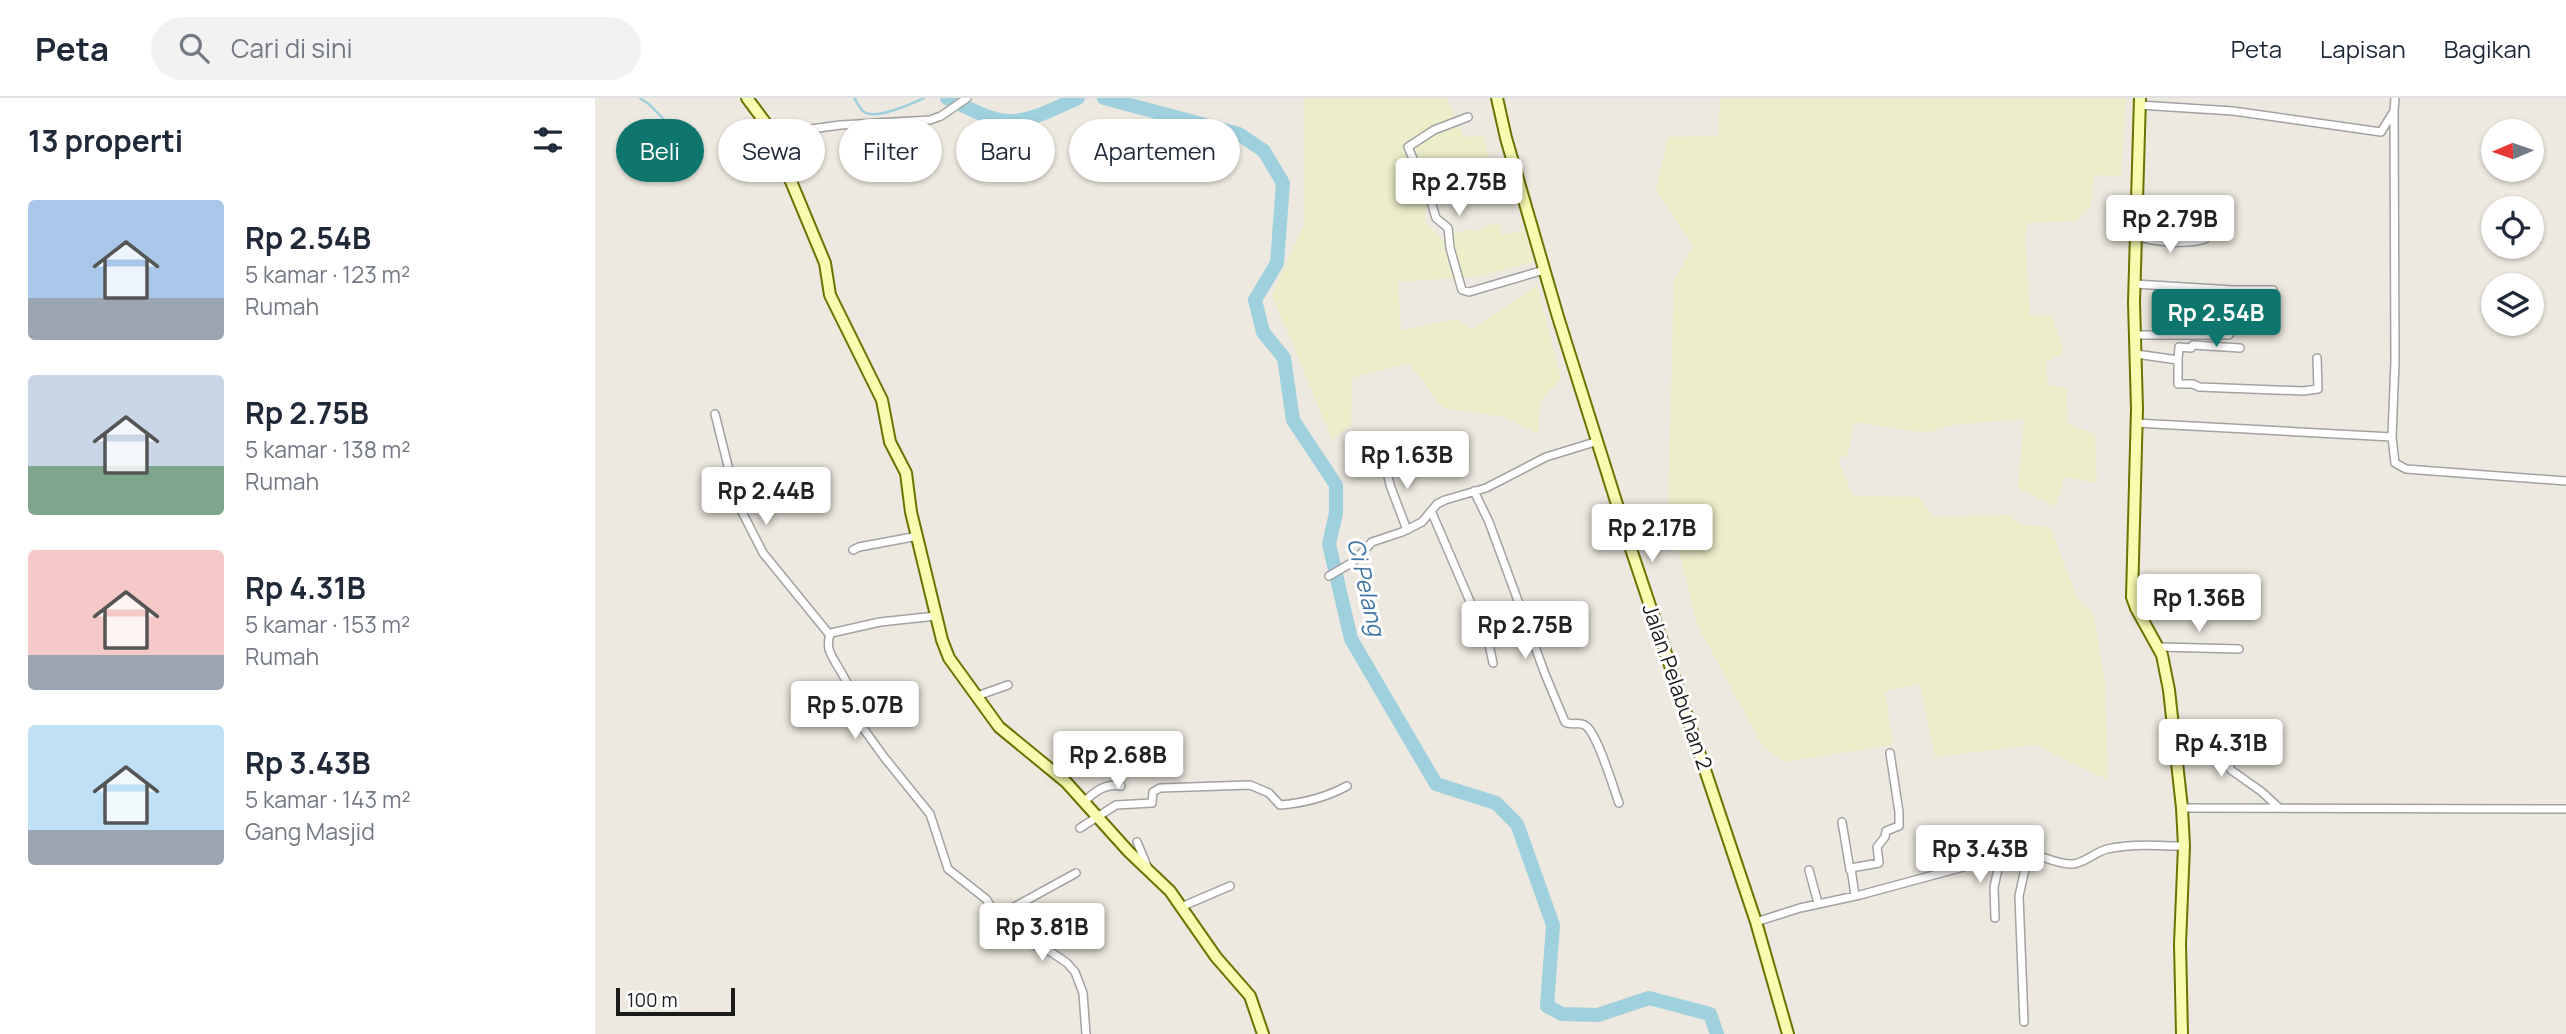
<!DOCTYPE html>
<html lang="id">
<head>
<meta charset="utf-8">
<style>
	:root { --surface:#fff; --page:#f2f2f3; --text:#1f2937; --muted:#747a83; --line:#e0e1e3; --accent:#0f766e }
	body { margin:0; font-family:Manrope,sans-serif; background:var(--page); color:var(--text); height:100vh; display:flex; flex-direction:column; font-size:26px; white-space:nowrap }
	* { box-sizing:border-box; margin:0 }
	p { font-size:23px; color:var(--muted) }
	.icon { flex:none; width:38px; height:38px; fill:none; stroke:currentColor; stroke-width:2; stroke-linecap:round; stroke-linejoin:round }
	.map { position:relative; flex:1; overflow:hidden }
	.drawer { display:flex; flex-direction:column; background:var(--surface); width:595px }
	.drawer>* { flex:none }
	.hud { position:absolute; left:21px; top:21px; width:665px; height:63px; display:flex; gap:14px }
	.needle { width:46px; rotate:268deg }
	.buttons { position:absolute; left:1886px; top:21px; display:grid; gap:14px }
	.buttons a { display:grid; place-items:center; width:63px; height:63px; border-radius:50%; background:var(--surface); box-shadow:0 2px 5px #0004; font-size:35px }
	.scale { position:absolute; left:21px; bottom:18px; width:119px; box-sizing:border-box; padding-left:7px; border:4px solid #1b1b1b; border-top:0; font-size:19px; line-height:24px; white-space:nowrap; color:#1b1b1b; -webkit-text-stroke:5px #fff; paint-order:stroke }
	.price { position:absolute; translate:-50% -60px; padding:0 16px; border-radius:7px; background:#fff; color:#222; font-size:23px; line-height:46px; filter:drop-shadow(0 2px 4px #0008) }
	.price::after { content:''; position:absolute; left:50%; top:42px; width:21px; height:16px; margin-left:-10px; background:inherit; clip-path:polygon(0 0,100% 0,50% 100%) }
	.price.current { background:var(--accent); color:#fff }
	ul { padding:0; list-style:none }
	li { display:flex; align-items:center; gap:21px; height:175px; padding:0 28px }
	li span { display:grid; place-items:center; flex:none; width:196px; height:140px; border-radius:7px; color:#555 }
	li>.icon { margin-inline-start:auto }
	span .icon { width:84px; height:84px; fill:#fffc; stroke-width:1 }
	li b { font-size:30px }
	h2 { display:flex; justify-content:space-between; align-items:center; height:84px; padding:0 28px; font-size:30px }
	.chip { padding:0 24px; border-radius:32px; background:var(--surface); box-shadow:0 2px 5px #0004; font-size:24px; line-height:63px }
	.chip.current { background:var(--accent); color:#fff }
	header { display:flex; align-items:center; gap:42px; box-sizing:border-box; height:98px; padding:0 35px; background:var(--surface); border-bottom:2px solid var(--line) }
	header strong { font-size:33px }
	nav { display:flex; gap:38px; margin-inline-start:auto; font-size:24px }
	.search { width:490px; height:63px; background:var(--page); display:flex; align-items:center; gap:18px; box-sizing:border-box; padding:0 24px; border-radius:38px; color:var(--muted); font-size:26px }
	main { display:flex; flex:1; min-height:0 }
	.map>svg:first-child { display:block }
</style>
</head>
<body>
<header>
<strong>Peta</strong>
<div class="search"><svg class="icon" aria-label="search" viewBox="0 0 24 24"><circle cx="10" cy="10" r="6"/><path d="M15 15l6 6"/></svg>Cari di sini</div>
<nav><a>Peta</a><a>Lapisan</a><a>Bagikan</a></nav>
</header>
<main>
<section class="drawer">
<h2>13 properti<svg class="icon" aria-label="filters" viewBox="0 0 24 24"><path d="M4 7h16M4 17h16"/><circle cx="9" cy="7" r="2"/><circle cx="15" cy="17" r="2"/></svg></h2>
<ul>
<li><span style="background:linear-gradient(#a9c7e8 70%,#9aa5b1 0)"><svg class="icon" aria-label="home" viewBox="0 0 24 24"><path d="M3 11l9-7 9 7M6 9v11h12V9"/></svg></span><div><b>Rp 2.54B</b><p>5 kamar · 123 m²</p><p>Rumah</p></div></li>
<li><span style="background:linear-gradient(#c9d6e8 65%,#7fa58c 0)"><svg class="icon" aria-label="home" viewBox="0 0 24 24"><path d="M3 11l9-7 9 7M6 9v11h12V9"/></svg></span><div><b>Rp 2.75B</b><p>5 kamar · 138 m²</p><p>Rumah</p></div></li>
<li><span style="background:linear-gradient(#f6c9c9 75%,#9aa5b1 0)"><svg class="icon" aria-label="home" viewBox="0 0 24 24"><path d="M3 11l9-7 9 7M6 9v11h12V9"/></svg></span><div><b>Rp 4.31B</b><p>5 kamar · 153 m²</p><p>Rumah</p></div></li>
<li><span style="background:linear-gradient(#bfe0f5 75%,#9aa5b1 0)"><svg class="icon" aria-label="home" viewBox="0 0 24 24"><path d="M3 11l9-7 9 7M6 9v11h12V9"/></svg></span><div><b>Rp 3.43B</b><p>5 kamar · 143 m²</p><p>Gang Masjid</p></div></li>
</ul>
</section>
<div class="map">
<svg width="1971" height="936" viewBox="0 0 1971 936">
	<rect width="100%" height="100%" fill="#ede9e0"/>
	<path fill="#eceeca" d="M709 0H851L869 39 888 38 898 72 832 101 830 124 846 141 874 131 881 133 903 124 907 137 929 132 938 164 886 178 803 184 806 232 861 221 878 231 942 187 966 281 945 303 943 336 909 319 848 310 814 265 757 280 756 328 737 341 677 197 709 126Z
		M1125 0H1531L1526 78 1499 77 1496 107 1482 123 1432 125 1430 140 1435 218H1457L1469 254 1450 265 1453 287 1471 290 1473 326 1500 336 1502 385 1470 379 1460 409 1423 390 1429 321 1356 327 1332 335 1259 324 1253 357 1243 361 1258 398 1324 399 1338 419 1413 417 1428 427 1455 429 1483 501 1498 515 1510 585 1513 682 1440 647 1340 659 1325 586 1290 593 1298 647 1189 664 1167 647 1102 526 1073 409 1079 182 1098 149 1061 92 1073 39 1123 38Z"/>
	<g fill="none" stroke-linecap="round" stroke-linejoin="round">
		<path stroke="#9ed0dd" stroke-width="2.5" d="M45 0 55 7 91 44
			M259 0C262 4 265 11 269 14 281 22 316 6 329 0"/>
		<path stroke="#9ed0dd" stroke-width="14" d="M352 0C370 8 394 23 415 23 438 23 462 9 483 0
			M509 0 644 36 669 53 688 85 682 165 660 202 668 234 689 260 698 322 741 387V415L734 446 756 541 841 686 901 705 922 726 958 827 952 908 967 916 1003 917 1054 900 1115 916 1122 936"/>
		<g stroke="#a2a2a2" stroke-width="10">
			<path id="street" d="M1544 7 1638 13 1786 34 1799 13 1800 263 1797 339 1800 365 1811 371 1971 383
				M1799 13 1800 0
				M873 19 839 32 813 49 835 100 841 120 853 130 855 150 867 192 874 194 949 172
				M180 36 245 27 335 22 346 18 372 0
				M1541 138C1558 144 1593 147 1610 141
				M1540 186 1638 192H1678
				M1540 237H1634L1637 231 1638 192
				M1541 256 1583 262 1584 249 1596 250 1598 247 1645 250
				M1583 262V286H1598L1604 289 1708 293 1723 291 1722 260
				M120 316 142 404 168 455 234 536
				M1541 325 1797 339
				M789 361 795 387 812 432
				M879 393 894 424 950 576 970 624C976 628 984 623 991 628 1003 637 1018 689 1024 705
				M837 415 877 508
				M258 452 264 449 323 438
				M734 478 758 464 777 444 807 434 827 424 842 406 850 402 891 390 951 359 1003 343
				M341 518 285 524 236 535C233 540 233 545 234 551 235 558 249 577 253 587 258 602 261 616 268 630L289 659 335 716 353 771 391 801 414 836 456 854 472 865 480 874 488 895 491 936
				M1564 549 1644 551
				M898 565 893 542 931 523
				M382 598 413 587
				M1579 645 1617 643 1625 645 1636 672 1667 694 1684 710
				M489 704C500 693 511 685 526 688
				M1587 710 1971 711
				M1247 724 1255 772
				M485 730 521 707 557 705 558 694 565 690 655 687 674 695 685 707C710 705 730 700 752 688
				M542 744 552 768
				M1214 772 1223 805
				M1260 798 1256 770 1284 765 1282 749 1290 739 1291 733 1304 728V714L1295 655
				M586 809 635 788
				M400 816 419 809 481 775
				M1400 820 1399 789 1406 758
				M1161 824 1205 810 1265 797 1420 755C1443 752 1457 767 1478 766 1490 765 1500 754 1512 751 1537 745 1564 748 1589 748
				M1429 924 1424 798 1434 753"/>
		</g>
		<g stroke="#6a7401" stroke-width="14">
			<path id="secondary" d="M152 0 190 51 195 81 230 165 235 197 287 302 295 344 311 375 316 414 347 542 354 560 404 629 471 684 534 754 575 793 621 859 655 898 668 936
				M902 0 911 40 963 219 1037 454 1161 824 1193 936
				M1545 0 1539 204 1542 311 1537 499 1541 510 1567 557 1574 592 1587 710 1589 748 1585 846 1587 936"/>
		</g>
		<use href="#street" stroke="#fff" stroke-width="7"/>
		<use href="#secondary" stroke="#f9fbb0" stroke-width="10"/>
	</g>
	<g text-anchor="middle" stroke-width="6" stroke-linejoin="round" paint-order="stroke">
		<g font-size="21" fill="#1b1b1b" stroke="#fff">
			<text transform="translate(1082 589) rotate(71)" y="7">Jalan Pelabuhan 2</text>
		</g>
		<g font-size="23" font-style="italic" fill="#4276a5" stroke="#fff">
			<text transform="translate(771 489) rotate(77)" y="8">Ci Pelang</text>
		</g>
	</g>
</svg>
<div class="buttons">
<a><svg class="needle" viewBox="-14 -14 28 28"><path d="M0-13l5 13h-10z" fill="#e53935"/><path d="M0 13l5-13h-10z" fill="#747a83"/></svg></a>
<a><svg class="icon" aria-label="locate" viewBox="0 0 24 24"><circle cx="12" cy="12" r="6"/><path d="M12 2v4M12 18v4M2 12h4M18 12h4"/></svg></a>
<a><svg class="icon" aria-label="layers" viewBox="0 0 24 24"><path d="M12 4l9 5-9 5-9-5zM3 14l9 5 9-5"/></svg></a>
</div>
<div class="scale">100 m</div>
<b class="price" style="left:864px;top:120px">Rp 2.75B</b>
<b class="price" style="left:1575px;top:157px">Rp 2.79B</b>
<b class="price current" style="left:1621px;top:251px">Rp 2.54B</b>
<b class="price" style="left:812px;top:393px">Rp 1.63B</b>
<b class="price" style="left:171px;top:429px">Rp 2.44B</b>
<b class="price" style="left:1057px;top:466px">Rp 2.17B</b>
<b class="price" style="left:1604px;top:536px">Rp 1.36B</b>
<b class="price" style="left:930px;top:563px">Rp 2.75B</b>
<b class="price" style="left:260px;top:643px">Rp 5.07B</b>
<b class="price" style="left:1626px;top:681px">Rp 4.31B</b>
<b class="price" style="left:523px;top:693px">Rp 2.68B</b>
<b class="price" style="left:1385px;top:787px">Rp 3.43B</b>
<b class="price" style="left:447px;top:865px">Rp 3.81B</b>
<div class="hud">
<a class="chip current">Beli</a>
<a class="chip">Sewa</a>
<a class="chip">Filter</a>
<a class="chip">Baru</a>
<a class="chip">Apartemen</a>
</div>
</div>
</main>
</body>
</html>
